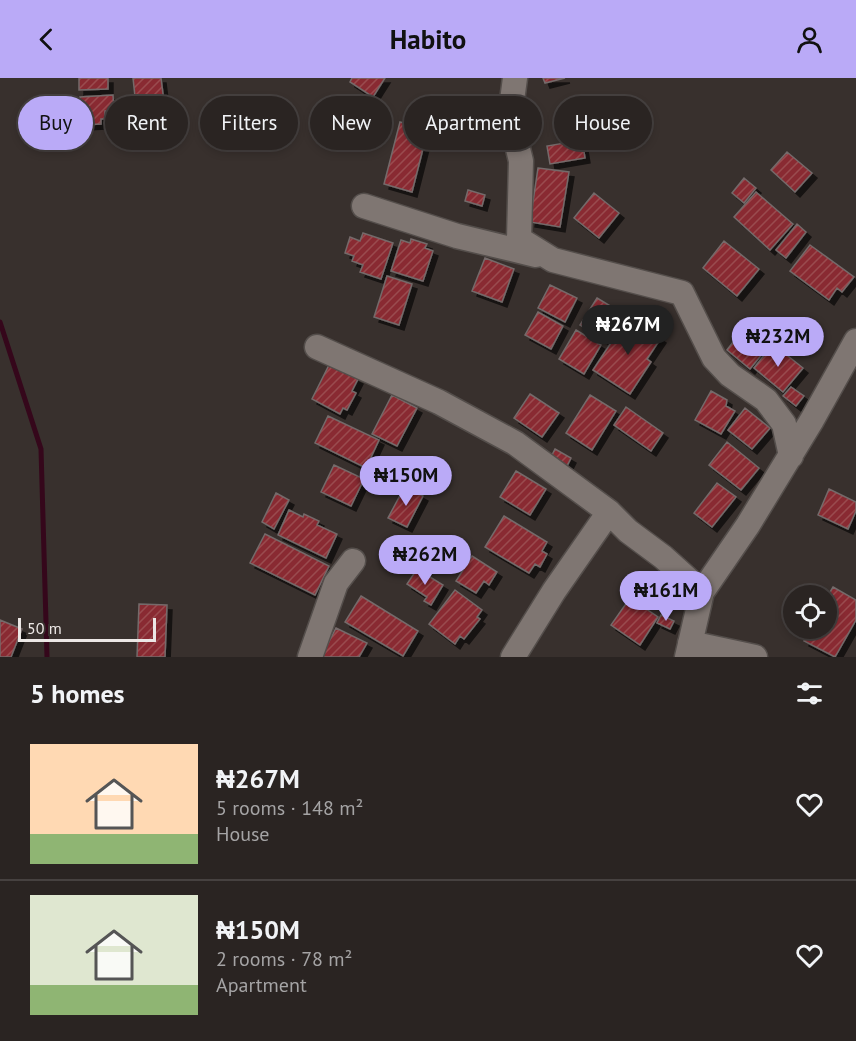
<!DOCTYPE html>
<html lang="en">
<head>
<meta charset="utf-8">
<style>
	:root { --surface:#2a2422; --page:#36302f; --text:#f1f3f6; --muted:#a5a4a5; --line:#464140; --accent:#baaaf7 }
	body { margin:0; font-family:"PT Sans",sans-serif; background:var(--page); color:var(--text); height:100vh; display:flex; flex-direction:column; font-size:22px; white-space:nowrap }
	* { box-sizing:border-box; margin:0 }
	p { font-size:20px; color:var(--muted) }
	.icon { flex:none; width:33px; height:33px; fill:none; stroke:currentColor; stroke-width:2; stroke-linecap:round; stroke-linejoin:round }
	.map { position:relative; height:579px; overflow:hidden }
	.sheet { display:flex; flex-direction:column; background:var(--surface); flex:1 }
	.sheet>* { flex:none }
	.hud { position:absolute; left:18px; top:18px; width:820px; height:54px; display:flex; gap:12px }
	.controls { position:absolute; left:783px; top:507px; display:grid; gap:12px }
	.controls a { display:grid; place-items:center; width:54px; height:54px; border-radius:50%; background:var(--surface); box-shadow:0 3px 9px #0003,0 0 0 2px var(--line); font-size:30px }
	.scale { position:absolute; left:18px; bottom:15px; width:138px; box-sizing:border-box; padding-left:6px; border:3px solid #ece7e5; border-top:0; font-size:16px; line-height:21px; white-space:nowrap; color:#ece7e5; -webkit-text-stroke:4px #38302d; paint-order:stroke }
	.price { position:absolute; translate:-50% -51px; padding:0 14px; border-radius:21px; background:var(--accent); color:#111; font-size:20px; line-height:39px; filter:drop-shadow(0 2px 3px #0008) }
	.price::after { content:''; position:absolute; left:50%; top:36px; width:18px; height:14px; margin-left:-9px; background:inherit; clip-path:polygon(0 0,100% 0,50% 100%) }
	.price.active { background:#222; color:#fff }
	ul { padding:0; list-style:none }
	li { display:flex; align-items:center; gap:18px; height:150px; padding:0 30px }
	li+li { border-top:2px solid var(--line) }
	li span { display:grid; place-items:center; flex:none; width:168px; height:120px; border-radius:0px; color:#555 }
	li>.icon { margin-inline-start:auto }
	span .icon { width:72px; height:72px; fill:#fffc; stroke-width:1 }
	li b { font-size:26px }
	h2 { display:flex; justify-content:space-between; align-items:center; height:72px; padding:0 30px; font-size:26px }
	.chip { padding:0 21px; border-radius:27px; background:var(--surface); box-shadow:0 3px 9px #0003,0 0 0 2px var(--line); font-size:21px; line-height:54px }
	.chip.active { background:var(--accent); color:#111 }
	header { display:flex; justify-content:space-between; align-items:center; height:78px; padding:0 30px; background:var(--accent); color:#111; font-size:27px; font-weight:600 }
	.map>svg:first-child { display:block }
</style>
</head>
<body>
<header><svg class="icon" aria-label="back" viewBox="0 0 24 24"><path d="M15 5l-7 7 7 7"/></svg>Habito<svg class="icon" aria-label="person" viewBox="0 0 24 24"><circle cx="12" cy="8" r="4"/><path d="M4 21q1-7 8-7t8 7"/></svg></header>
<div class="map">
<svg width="856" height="579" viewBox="0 0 856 579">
	<defs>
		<pattern id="building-hatch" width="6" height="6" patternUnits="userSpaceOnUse" patternTransform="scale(1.5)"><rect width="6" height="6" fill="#892c33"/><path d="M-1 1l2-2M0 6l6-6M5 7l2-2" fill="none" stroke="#9a4b50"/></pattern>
		<filter id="shadow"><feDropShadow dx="5" dy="5" stdDeviation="0" flood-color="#0009"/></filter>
	</defs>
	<rect width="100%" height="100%" fill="#38302d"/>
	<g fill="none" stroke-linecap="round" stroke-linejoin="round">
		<path stroke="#35071b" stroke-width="5" d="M0 244 41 371 47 579"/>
	</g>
	<path fill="url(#building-hatch)" stroke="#746a6a" stroke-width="1.5" filter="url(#shadow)" d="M79 0H108V11L79 12Z
		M133 0H161L164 24 136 28Z
		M352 0H385L373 19 350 4Z
		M543 0H565L545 5Z
		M113 17 114 33H105V41H101V46L81 47 80 19Z
		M400 44 428 51 412 114 384 106Z
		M582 62 585 80 550 86 547 68Z
		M787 74 812 95 795 114 771 92Z
		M538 90 569 94 560 149 530 144Z
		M744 100 756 110 744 125 732 115Z
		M468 112 485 117 482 128 465 123Z
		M756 114 793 146 770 172 734 139Z
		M594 115 619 135 599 160 574 140Z
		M797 146 806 154 786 180 776 172Z
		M363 155 393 165 381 201 360 194 363 187 352 183 354 178 345 175 350 159 360 163Z
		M411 161 427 166 425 170 433 173 423 203 391 193 401 162 410 165Z
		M724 163 759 191 737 218 703 190Z
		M810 167 854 199 842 214 837 210 829 222 790 193Z
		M485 180 514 191 502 224 472 213Z
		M387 198 412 206 399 247 374 239Z
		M550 207 577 220 565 244 538 230Z
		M597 220 622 235 606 263 580 247Z
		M538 234 563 248 551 271 525 257Z
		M628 239 661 260 647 281 651 284 630 316 593 292Z
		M743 251 767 270 750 291 727 272Z
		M576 252 601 267 584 296 559 281Z
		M773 266 803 290 783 314 754 290Z
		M329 287 358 301 352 313 356 315 347 332 343 330 340 336 312 321Z
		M791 309 804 318 796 328 783 318Z
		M711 313 727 322 726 328 735 333 721 356 695 342Z
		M530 316 559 335 542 359 514 340Z
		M392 317 417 330 397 368 372 356Z
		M590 317 616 333 592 372 566 355Z
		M626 329 663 355 651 373 614 347Z
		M745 330 770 350 752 371 728 352Z
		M328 338 379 362 366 390 315 365Z
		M727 364 759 390 741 412 709 387Z
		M555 371 571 380 565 392 549 383Z
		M334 387 364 401 351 428 321 414Z
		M516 393 546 411 530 437 500 419Z
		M717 405 736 419 712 449 694 435Z
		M405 408 423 418 407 449 388 440Z
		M829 411 856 424V433L848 451 818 437Z
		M276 415 289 422 274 451 262 444Z
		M289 432 303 439 304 436 319 443 317 447 337 456 326 480 278 457Z
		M504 438 547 464 542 473 547 476 540 489 535 486 529 495 485 469Z
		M265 456 329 488 315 517 250 485Z
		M472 478 497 494 489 507 484 503 476 515 456 503Z
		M417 491 443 507 431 527 424 523 427 519 407 506Z
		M833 509 856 522V542L835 579 804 563 810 550H826V521Z
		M455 512 482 532 477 539 480 541 464 561 460 558 455 566 429 546Z
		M361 518 418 553 403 578 345 544Z
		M630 520 658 539 640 567 611 547Z
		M139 526 167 527 165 579H137Z
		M661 537 674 543 670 551 657 545Z
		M0 542 22 551 11 579H0Z
		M336 550 367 565 359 579H321Z"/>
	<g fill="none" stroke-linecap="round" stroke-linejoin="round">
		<g stroke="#544e4b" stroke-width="27">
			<path id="minor" d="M515 0 510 38 521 83 519 161 553 182 682 215 714 280 730 297 766 322 784 346 791 378
				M364 128 457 158 536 177
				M317 269 439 324 515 365 609 434 554 513 513 579
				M609 434 628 453 663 479 702 514
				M690 565 755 579
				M310 579 336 505 353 483
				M687 579 702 514 748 447 812 342 856 263"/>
		</g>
		<use href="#minor" stroke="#7f7672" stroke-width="24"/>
	</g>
</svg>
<div class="controls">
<a><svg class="icon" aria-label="locate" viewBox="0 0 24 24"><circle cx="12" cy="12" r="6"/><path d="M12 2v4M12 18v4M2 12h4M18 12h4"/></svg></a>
</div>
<div class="scale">50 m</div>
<b class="price active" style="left:628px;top:278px">₦267M</b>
<b class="price" style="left:778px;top:290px">₦232M</b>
<b class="price" style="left:406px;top:429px">₦150M</b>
<b class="price" style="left:425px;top:508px">₦262M</b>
<b class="price" style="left:666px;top:544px">₦161M</b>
<div class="hud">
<a class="chip active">Buy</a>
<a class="chip">Rent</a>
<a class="chip">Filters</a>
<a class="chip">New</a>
<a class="chip">Apartment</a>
<a class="chip">House</a>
</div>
</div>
<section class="sheet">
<h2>5 homes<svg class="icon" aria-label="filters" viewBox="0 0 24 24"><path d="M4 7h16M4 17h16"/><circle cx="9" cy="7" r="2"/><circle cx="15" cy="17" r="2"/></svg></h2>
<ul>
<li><span style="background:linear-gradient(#ffd9b3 75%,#8fb573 0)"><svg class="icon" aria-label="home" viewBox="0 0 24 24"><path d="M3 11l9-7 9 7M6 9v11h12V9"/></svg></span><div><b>₦267M</b><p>5 rooms · 148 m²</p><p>House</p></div><svg class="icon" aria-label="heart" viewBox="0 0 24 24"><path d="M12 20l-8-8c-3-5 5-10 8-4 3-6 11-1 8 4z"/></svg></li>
<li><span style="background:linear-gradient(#dfe7d0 75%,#8fb573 0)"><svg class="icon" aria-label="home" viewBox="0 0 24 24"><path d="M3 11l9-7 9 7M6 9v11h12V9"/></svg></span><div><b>₦150M</b><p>2 rooms · 78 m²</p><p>Apartment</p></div><svg class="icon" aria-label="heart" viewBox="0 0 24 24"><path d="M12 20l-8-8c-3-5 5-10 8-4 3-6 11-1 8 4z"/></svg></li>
</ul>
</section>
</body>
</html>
